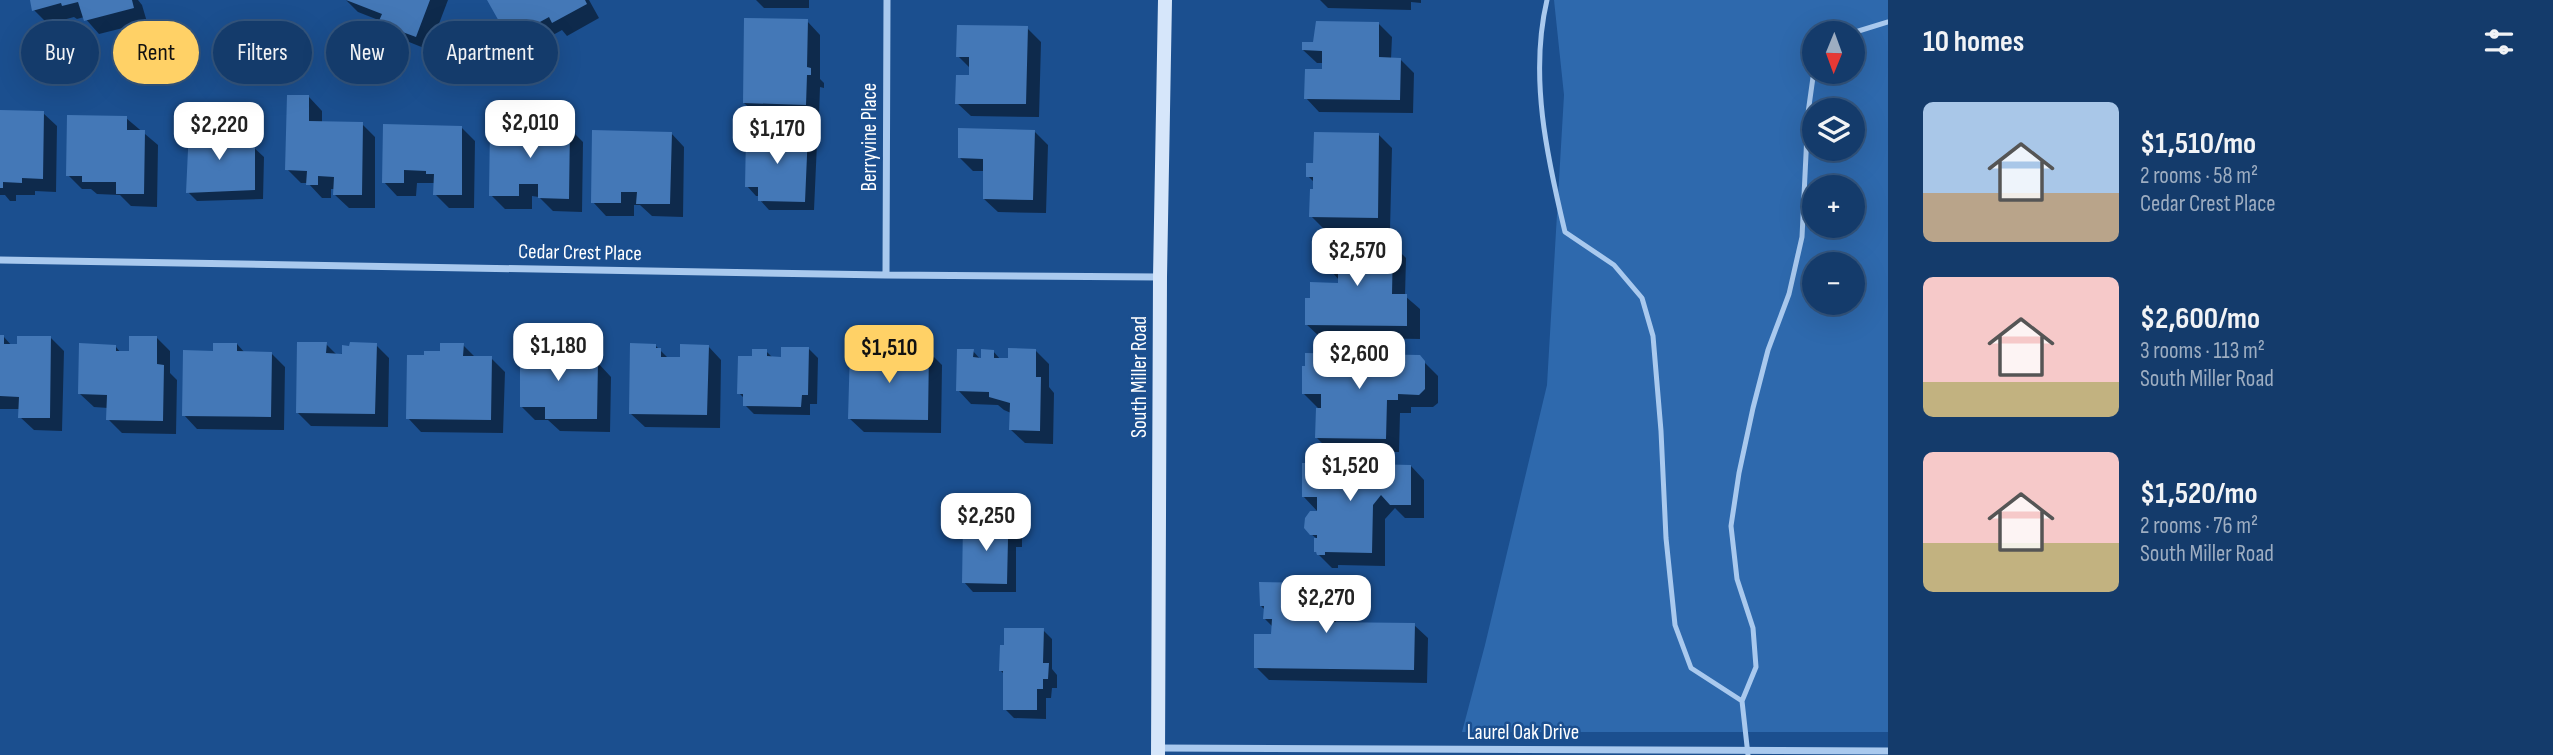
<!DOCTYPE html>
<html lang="en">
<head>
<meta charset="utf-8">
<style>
	:root { --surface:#143b6b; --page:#214673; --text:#f1f3f6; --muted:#9dadc1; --line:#33557e; --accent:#ffd166 }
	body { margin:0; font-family:"Sofia Sans Condensed",sans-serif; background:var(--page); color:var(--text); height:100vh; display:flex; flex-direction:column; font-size:26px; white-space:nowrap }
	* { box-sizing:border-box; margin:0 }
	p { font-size:23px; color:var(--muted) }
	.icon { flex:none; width:38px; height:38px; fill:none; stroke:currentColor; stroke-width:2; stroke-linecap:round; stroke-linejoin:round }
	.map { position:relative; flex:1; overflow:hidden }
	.sheet { display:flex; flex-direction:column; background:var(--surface); width:665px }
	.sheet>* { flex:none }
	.top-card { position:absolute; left:21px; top:21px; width:665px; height:63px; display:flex; gap:14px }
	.needle { width:46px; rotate:181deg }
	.fabs { position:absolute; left:1802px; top:21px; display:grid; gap:14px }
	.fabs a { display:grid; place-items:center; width:63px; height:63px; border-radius:50%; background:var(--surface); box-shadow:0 7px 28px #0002,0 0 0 2px var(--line); font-size:35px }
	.price { position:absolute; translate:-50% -60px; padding:0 16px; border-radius:14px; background:#fff; color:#222; font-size:23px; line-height:46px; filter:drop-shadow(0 2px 4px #0008) }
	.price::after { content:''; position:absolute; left:50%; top:42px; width:21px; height:16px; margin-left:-10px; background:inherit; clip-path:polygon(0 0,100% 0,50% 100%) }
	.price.selected { background:var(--accent); color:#111 }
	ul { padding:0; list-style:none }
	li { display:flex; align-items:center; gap:21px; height:175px; padding:0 35px }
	li span { display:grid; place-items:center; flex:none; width:196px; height:140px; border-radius:10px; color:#555 }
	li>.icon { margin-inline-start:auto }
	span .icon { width:84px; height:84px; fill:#fffc; stroke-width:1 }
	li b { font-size:30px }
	h2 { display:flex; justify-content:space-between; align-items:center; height:84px; padding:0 35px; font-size:30px }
	.chip { padding:0 24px; border-radius:32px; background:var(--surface); box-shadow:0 7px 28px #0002,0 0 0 2px var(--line); font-size:24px; line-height:63px }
	.chip.selected { background:var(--accent); color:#111 }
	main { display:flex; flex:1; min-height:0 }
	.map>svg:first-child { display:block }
</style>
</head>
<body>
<main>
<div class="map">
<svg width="1888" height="755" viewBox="0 0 1888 755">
	<rect width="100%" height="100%" fill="#1b4f8f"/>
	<path fill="#2e69ad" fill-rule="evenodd" d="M1554 0H1888V732H1462L1485 645 1547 385 1564 95ZM1815 33H1853V72H1815ZM1815 110H1853V149H1815ZM1815 187H1853V226H1815ZM1815 264H1853V303H1815Z"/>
	<path fill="#0007" d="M31 0H138L142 5 147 22 99 34 84 17 77 19 74 17 48 24 34 10Z
		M346 0H448L429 50 394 36 381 23V21L358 12Z
		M489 0H589L599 18 567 36 562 30 524 51 511 38Z
		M756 0H809V8H764Z
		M1320 0H1421V3L1411 2V10L1328 8Z
		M807 21 820 35V79L824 83V88L820 87 819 117 758 116 744 103Z
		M1378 23 1392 37 1391 59H1400L1414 73 1413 113 1319 112 1306 98 1323 71V63H1317L1303 50Z
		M1027 28 1041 42 1039 117 971 116 957 103 971 77V69L958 56Z
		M309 97 322 111V123L362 124 375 137V208H349L335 195V189H331V198H322L308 183H301L287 169Z
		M0 112 43 113 57 126 56 192 35 191V195H16V201H10L5 195H0Z
		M126 118 158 145 157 207 131 206 120 195 97 194 91 189H82L68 175Z
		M462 128 475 141 474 208H449L435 194V183H417L416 196H397L384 182Z
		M569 128 583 142 582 212 553 211 539 197 532 196V209H505L491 195Z
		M236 131 245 140V143L250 144 264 157 263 199 197 201 188 192Z
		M1034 131 1048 145 1046 213 998 212 984 199 985 171H973L960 158Z
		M671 133 684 147 683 217 652 216 640 205H634V216H606L593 202Z
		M808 134 817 143 814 210H769L760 200V196H756L747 186Z
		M1378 134 1392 148 1390 230H1325L1311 216 1315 183 1308 176 1315 165Z
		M1392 244 1406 258 1405 296 1420 309V339L1320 337 1306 324 1340 285V281L1332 272V267L1326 261Z
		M0 337H4L12 346 50 337 64 351 62 431 34 430 20 417V409H0Z
		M157 338 170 351V373L177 380 176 434 122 433 108 419V408L94 407 80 394 116 347 121 353H131Z
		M237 344 245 353 272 354 285 367 284 430 197 429 184 415Z
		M326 344 337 355 376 345 389 358 388 427 311 426 297 412Z
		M463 345 476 358H491L505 372 503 433 421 432 408 418 441 353Z
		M548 345 560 357H582L588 363H598L611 377 610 432 560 431 548 420H535L521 406Z
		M655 345 669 359H682L708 346 721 360 720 428 645 427 631 414Z
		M809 349 818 358 817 404H810V415L754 414 745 405V399L739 393 754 358 766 351 773 358H782Z
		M879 350 890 362 928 351 942 365 941 433 864 432 850 419Z
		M973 351 982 361 993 351 1001 360H1010L1036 351 1049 364V387L1054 393 1053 444 1025 443 1011 430V413L1004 410 998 405 971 404 958 390Z
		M1419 357 1438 376V403L1433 407H1411V413H1400L1399 452 1330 451 1317 438 1320 410 1303 393Z
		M1344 465 1354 475H1369L1411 466 1424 480V518H1405L1395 508 1385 519V566L1338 565V568H1332L1315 551 1316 538 1311 534 1319 513 1303 496Z
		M1013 526 1022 535V547H1016V592H973L964 582Z
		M1323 585 1336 599V624L1414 625 1428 638 1427 683 1269 680 1256 667 1273 636V627L1265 619V610L1261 606Z
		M1043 630 1052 639V669L1057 675V688H1052L1051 698H1046V719L1014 718 1005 709V675L1001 671Z"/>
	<path fill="#4478b7" d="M30 0H132L134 8 84 21 78 2 62 6 61 3 32 11Z
		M346 0H430L416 37 378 23 382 14Z
		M487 0H585L587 4 552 23 549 17 509 39Z
		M744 18 808 19 807 67 811 68V75H807L806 105 743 103Z
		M1316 21 1379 22V57L1401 58 1400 100 1304 99 1305 69H1322V51L1302 50V42H1313Z
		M957 25 1028 26 1026 104H955L956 75H969V57H956Z
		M287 95H309V121L363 122 362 195H333L334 177 318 176V185H306L307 171 285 170Z
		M0 110 44 111 43 179 22 178V183L3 182V188H0Z
		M67 115 127 116V130H145L144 194H116V182H82V176H66Z
		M383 124 462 126V195H433L434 174H426V171L404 170V183H382Z
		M490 125 570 126 569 199 538 198V184H519V196H489Z
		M189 128 237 129V146L241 142H251L255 146V190L186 193Z
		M958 128 1035 130 1033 200 983 199V159L958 158Z
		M592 130 672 132 670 204H636L637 192H621V203H591Z
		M779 132H808L805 202 758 201V187H745L746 134 779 135Z
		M1314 132 1379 133 1378 218 1309 217 1310 189H1313V177H1306V163H1313Z
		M1324 241 1393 243 1392 294H1407V326L1305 325V298H1310V282L1338 283V273H1330V262H1324Z
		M0 335H4V344H17V336H51L50 418H18L19 397 0 396Z
		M129 336H157V364L164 365 163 421 106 420 107 395 78 394 79 343 116 345V351H129Z
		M297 342H327L326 353 342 354V345L349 346 350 342 377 343 375 414 296 413Z
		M213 343H237V351L272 352 271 417 182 416 183 350 213 351Z
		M440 343H464L463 356H492L491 420 406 419 407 355H424V351H440Z
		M520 343H549V355H583V361H598L597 419H545V407H520Z
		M630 343 656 344V348H661V357H680V344L709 345 707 415 629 414Z
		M781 347H809L808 395H802L801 407 743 406V394H737L738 356H752V349H767V356L781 357Z
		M850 348 879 349V360H895V352H901V349H929L928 420 848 419Z
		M1008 348 1036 349V377H1041L1040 431 1009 430 1010 403 989 397V392L956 391 957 349H974L973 357 981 358V349L994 350V358H1008Z
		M1305 353 1420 355 1425 361V389L1419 395 1398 394V400H1387L1386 439 1315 438 1316 408H1321V394H1302V366H1305Z
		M1302 463H1345V473L1367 474V464L1411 465V505H1390L1381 495 1373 505 1372 553 1325 552V555H1317L1316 552H1314V538H1317V535H1310L1304 528 1305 518 1310 511H1317V497H1302Z
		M963 524H1014L1013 539H1008L1007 584 962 583Z
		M1259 582 1324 583 1323 622 1415 623 1414 670 1254 668V634H1271L1272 619H1263L1264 606H1260Z
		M1004 628H1044L1043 663H1049L1048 679H1043V689H1037V710H1003V671H999L1000 645H1004Z"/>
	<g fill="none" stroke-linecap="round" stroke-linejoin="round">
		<path stroke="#a9c9ee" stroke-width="5" d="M1547 0C1529 76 1547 157 1565 232L1614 265 1642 298 1653 336 1661 431 1666 538 1675 625 1691 668 1742 701
			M1852 33 1888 22
			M1748 755 1742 701 1756 667 1753 628 1737 579 1731 526 1739 473 1753 408 1768 350 1789 294 1802 237 1808 113 1815 63"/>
		<path stroke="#a9c9ee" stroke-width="7" d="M0 260 886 275 1160 277
			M886 275 887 0
			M1158 748 1888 751"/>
		<path stroke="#d6e6fa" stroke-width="14" d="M1158 755 1160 277 1165 0"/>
	</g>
	<g text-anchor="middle" stroke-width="5" stroke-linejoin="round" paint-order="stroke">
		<g font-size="21" fill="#fff" stroke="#1b4f8f">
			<text transform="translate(869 137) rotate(-90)" y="7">Berryvine Place</text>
			<text transform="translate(580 252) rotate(1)" y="7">Cedar Crest Place</text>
			<text transform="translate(1139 377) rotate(-90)" y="7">South Miller Road</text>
			<text x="1523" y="739">Laurel Oak Drive</text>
		</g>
	</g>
</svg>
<div class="fabs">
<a><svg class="needle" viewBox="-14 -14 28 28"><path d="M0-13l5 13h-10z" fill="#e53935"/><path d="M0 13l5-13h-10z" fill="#9dadc1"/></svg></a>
<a><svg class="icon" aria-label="layers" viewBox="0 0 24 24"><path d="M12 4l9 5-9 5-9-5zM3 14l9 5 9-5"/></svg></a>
<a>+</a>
<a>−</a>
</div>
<b class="price" style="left:530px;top:160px">$2,010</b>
<b class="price" style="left:219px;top:162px">$2,220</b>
<b class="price" style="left:777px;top:166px">$1,170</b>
<b class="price" style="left:1357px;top:288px">$2,570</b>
<b class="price" style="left:558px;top:383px">$1,180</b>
<b class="price selected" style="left:889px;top:385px">$1,510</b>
<b class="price" style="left:1359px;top:391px">$2,600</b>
<b class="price" style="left:1350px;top:503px">$1,520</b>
<b class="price" style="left:986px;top:553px">$2,250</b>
<b class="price" style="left:1326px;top:635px">$2,270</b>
<div class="top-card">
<a class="chip">Buy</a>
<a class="chip selected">Rent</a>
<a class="chip">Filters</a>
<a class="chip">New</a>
<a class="chip">Apartment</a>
</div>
</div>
<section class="sheet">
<h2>10 homes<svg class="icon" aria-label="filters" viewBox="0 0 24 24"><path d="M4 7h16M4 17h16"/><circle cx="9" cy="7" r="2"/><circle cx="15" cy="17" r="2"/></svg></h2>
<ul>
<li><span style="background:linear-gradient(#a9c7e8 65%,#b9a48a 0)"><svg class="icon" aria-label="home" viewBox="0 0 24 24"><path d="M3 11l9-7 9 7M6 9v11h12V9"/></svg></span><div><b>$1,510/mo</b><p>2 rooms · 58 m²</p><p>Cedar Crest Place</p></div></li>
<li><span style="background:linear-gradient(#f6c9c9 75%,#c2b280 0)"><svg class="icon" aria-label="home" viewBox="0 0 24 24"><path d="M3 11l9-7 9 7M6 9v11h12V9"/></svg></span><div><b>$2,600/mo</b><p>3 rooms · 113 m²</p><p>South Miller Road</p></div></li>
<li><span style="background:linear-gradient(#f6c9c9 65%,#c2b280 0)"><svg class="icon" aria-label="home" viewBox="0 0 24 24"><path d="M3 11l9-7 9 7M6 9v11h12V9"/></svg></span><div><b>$1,520/mo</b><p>2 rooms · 76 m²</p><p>South Miller Road</p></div></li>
</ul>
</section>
</main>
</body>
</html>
